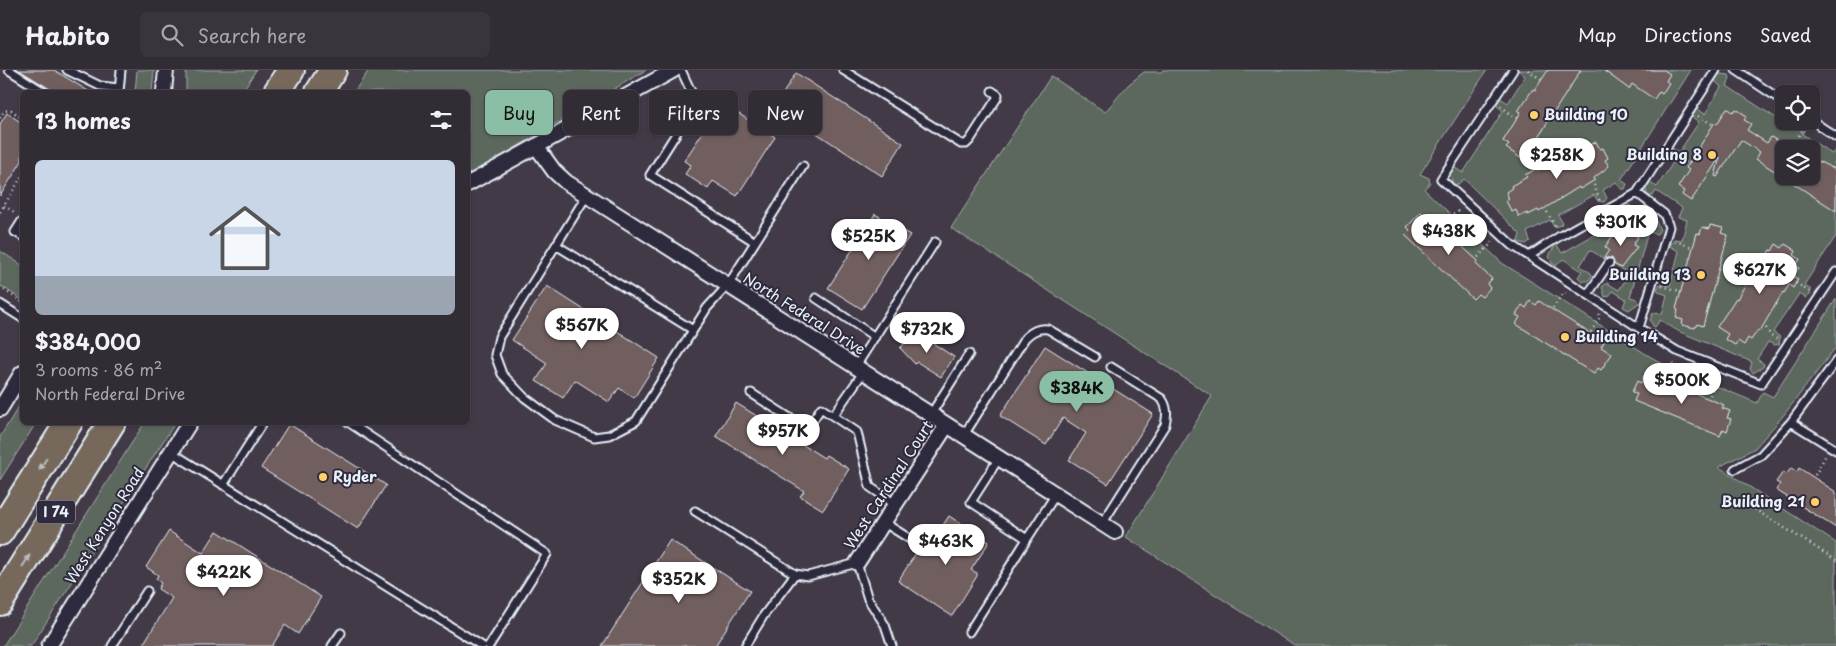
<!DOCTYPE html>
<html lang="en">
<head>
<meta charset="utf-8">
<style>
	:root { --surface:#322c35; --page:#3a343d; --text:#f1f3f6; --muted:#a8a7ad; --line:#4d4850; --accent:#8abfa5 }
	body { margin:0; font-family:"Playpen Sans",sans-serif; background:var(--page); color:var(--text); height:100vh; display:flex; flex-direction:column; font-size:19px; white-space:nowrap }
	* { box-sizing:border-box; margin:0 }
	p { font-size:16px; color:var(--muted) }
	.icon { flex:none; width:28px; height:28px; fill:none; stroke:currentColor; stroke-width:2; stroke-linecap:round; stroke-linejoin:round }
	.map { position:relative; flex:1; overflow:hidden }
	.sheet { position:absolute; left:20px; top:20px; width:450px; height:335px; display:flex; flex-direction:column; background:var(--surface); border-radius:8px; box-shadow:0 1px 4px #0004,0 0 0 1px var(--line) }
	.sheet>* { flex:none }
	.top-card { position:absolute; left:485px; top:20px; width:475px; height:45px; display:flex; gap:10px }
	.buttons { position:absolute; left:1775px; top:15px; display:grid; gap:10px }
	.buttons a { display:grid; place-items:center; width:45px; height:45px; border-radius:8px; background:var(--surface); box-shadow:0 1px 4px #0004,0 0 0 1px var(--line); font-size:25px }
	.price { position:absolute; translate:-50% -42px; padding:0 11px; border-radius:18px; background:#fff; color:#222; font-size:16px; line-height:32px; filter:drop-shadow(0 1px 2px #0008) }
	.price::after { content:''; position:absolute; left:50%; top:30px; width:15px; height:11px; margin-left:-8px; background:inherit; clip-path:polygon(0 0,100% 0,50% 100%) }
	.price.active { background:var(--accent); color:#111 }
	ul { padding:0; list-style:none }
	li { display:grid; align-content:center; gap:10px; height:265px; padding:0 15px }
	li span { display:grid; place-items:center; height:155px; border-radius:8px; color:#555 }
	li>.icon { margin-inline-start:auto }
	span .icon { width:90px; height:90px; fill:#fffc; stroke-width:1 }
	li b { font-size:21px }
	h2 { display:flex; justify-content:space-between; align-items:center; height:60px; padding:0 15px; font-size:21px }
	.chip { padding:0 18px; border-radius:8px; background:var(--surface); box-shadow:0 1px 4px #0004,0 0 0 1px var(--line); font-size:18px; line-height:45px }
	.chip.active { background:var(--accent); color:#111 }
	header { display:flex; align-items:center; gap:30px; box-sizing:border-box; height:70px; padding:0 25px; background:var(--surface); border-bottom:1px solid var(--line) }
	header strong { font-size:24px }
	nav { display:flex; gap:28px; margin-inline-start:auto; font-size:18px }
	.search { width:350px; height:45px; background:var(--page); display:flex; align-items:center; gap:12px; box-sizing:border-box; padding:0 18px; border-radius:8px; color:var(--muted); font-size:19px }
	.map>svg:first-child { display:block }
</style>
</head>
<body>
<header>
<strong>Habito</strong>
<div class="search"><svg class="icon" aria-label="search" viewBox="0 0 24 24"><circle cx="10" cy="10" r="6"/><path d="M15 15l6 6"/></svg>Search here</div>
<nav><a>Map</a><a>Directions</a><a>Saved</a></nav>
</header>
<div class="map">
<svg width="1836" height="576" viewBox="0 0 1836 576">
	<rect width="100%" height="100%" fill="#433a47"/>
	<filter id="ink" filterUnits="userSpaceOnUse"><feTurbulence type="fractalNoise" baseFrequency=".02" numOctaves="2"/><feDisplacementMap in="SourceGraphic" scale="10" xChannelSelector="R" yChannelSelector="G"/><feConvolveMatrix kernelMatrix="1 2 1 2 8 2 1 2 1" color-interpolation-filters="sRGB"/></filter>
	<g filter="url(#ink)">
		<path fill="#5b685d" stroke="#a2acaa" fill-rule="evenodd" d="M137 0H154L152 22H135Z
			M186 0H256L242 22H186Z
			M369 0H646L468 106V22H354Z
			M1163 0H1487L1420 104 1429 108 1430 113 1424 119 1502 193 1646 284 1665 295 1757 333 1763 322 1773 327 1836 229V277L1783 346 1755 378 1719 397 1836 473V576H1295L1126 467 1212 326 951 158 1051 6 1105 42 1128 15 1144 2H1161Z
			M1518 0H1691L1621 110 1627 114 1625 119H1621L1616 112 1603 120 1607 128 1604 132 1598 131 1594 125 1558 145 1562 152 1561 155 1554 157 1550 150 1527 162 1530 171 1526 174 1518 172 1520 164 1464 109 1457 115 1453 114 1450 104 1455 98 1463 103 1503 41 1496 35 1498 29 1500 28 1508 33 1525 6Z
			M1720 4 1729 5 1730 9 1727 16 1793 59 1798 52 1804 53 1806 58 1802 64 1832 84 1836 79V166L1804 215 1811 220 1810 225 1806 228 1799 224 1773 262 1780 267 1779 274 1775 275 1768 272 1757 289 1764 294 1763 297 1753 303 1750 299 1752 292 1678 261 1660 250 1655 257 1653 256 1650 250 1653 243 1662 244 1667 225 1659 222 1657 219 1660 214 1670 216 1679 181 1671 177 1670 174 1674 169 1682 170 1687 150 1678 147 1682 138 1656 121 1653 126H1647L1646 118 1650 113 1657 117 1674 91 1667 86V83L1672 78 1679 82 1699 52 1692 47V44L1697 39 1705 44 1721 17 1714 10ZM1784 79H1811V106H1784Z
			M1630 135 1633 140 1630 145 1648 157 1652 152 1656 151 1660 160 1657 164 1648 162 1630 227 1637 229 1639 233 1629 240 1623 237 1626 229 1613 221 1609 226 1605 227 1602 217 1607 213 1619 220 1629 204 1590 180 1580 196 1591 203 1592 206 1588 211H1582L1578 207 1582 201 1563 189 1556 196 1552 193 1549 186 1555 175H1557L1562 183 1626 147 1623 138Z
			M0 181 22 195V230L0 215Z
			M22 331V352L36 353 0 410V367Z
			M145 352 175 353 31 576H3Z"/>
		<path fill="#715f5e" stroke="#e8f1f8" d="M19 0H54L90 22H55Z
			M1548 0H1581L1547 53 1525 91 1506 78 1509 75 1503 71 1521 42 1518 41 1533 19 1535 20Z
			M1603 0H1664L1670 4 1666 11 1669 13 1662 24 1659 22 1654 29 1632 14 1629 19Z
			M796 3 903 73 882 106 775 36Z
			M722 33 775 67 737 126 713 111 708 119 685 104 691 95 684 91Z
			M1727 38 1733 42 1736 39 1747 46 1744 50 1751 54 1747 60 1767 73 1771 67 1784 75V106H1811V91L1816 94 1818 91 1836 100V141L1756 89 1760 82 1741 70 1717 107 1715 106 1720 87 1691 131 1682 125 1684 121 1678 117 1689 100 1686 98 1715 52 1717 54Z
			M7 43 22 53V91L0 126V54Z
			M1596 72 1600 79 1603 78 1608 88 1605 90 1609 96 1594 108 1595 110 1580 119 1579 117 1539 142 1538 140 1528 145 1527 143 1519 147 1516 140 1512 142 1506 131 1509 129 1506 122 1512 118 1511 116 1527 107 1525 105 1536 99 1537 101 1571 80 1572 83Z
			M1421 142 1438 157 1440 156 1478 191 1476 194 1492 209 1487 214 1490 218 1482 227 1478 224 1473 229 1405 165 1410 160 1407 157Z
			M875 144 910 165 862 239 828 218Z
			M1710 155 1723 158 1721 163 1728 165 1703 256 1697 254 1695 258 1682 255 1683 250 1676 248 1678 240 1676 239 1697 163 1700 164 1702 157 1709 159Z
			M1623 158 1638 167 1633 175 1637 177 1621 198 1614 194 1612 188H1604L1609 180 1605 177 1614 164 1618 166Z
			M1776 174 1782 178 1785 174 1796 181 1794 185 1800 189 1796 196 1799 198 1793 206 1798 209 1793 218 1789 215 1784 223 1783 222 1760 261 1758 260 1751 270 1748 268 1744 275 1738 271 1735 275 1725 269 1728 264 1717 257 1736 228 1737 229 1758 193 1760 195 1770 180 1772 181Z
			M547 216 659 288 634 328 619 318 609 332 575 310 563 328 536 311 547 293 512 270Z
			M1530 231 1536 235 1539 231 1548 237 1604 272 1601 277 1612 284 1601 300 1598 298 1594 304 1516 254 1520 247 1516 245 1522 235 1526 238Z
			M916 262 954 287 941 307 917 292 915 294 900 278Z
			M1045 276 1153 344 1108 414 1069 390 1086 363 1063 348 1046 375 1000 346Z
			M1644 306 1651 309 1653 306 1724 335 1722 338 1730 341 1727 348 1731 349 1727 361 1723 359 1720 366 1634 331 1637 324 1632 322 1637 311 1641 313Z
			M736 333 824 388 826 385 849 399 823 440 800 426 804 421 716 366Z
			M289 354 386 415 358 459 261 398Z
			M1791 398 1797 402 1799 398 1836 422V458L1776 420 1780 414 1776 412 1783 402 1787 404Z
			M949 446 989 472 971 500 977 503V506L952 546 898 511 918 480 925 479 926 472 930 475Z
			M169 461 203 483 217 461 321 527 298 564 285 555 272 576H142L172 528 158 519 161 513 156 509 158 505 146 497Z
			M670 470 750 521 715 576H602Z"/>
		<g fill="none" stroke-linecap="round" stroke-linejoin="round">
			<g stroke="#e8f1f8" stroke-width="11">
				<path id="service" d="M9 0 44 22
					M67 0 100 16 119 18
					M681 0 696 32 650 105 755 172
					M843 0 961 74H966L970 70 997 28 998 25 992 21
					M1513 0 1441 109 1512 175 1639 258 1677 281 1761 314 1836 202
					M1736 0 1784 32
					M119 22 121 0
					M1811 50 1836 67
					M1637 123 1664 144 1669 157 1639 258
					M587 125 499 267 495 285 502 304 524 327 555 350 594 367 609 365 636 351 707 238 728 215 803 96
					M22 151 15 162 22 166
					M556 175 693 260
					M1529 186 1560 166 1637 123 1716 0
					M1588 224 1609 193
					M816 228 875 267
					M0 234 22 248
					M856 296 935 172
					M751 323 807 359 821 338 857 362 870 417 895 434
					M931 344 969 284
					M833 346 864 301
					M348 352 547 484 489 576
					M1791 352 1836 380
					M964 365 1025 268C1032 261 1038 258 1048 259L1095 287
					M171 382 482 576
					M1735 399 1761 385 1791 352 1836 291
					M223 415 263 352
					M695 441 795 504 808 506 857 493 868 529 885 555 892 576
					M883 452 921 476
					M1102 454 1165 355C1167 345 1168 338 1162 329L1111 297
					M1027 469 1056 424
					M969 562 1027 469 971 432 999 388
					M112 576 147 521
					M332 576 341 563
					M745 576 764 545 795 504"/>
			</g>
			<g stroke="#e8f1f8" stroke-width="18">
				<path id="minor" d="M164 22 166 0
					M536 76 554 101 566 112 1115 462
					M468 114 674 0
					M0 339 22 303
					M857 493 947 355
					M49 576 190 352"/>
			</g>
			<g stroke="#e8f1f8" stroke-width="30">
				<path id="motorway" d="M277 22 291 0
					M319 22 333 0
					M0 462 69 352
					M0 532 112 352"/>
			</g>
			<path stroke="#e8f1f8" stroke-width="2.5" stroke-dasharray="1 4" stroke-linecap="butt" d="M1528 0 1542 10
				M1501 36 1517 49
				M1698 46 1712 54
				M0 48 4 41 11 40 22 48
				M1793 74 1805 56
				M1673 84 1687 93
				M1832 98 1836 91
				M1594 115 1600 132
				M4 136 16 143
				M0 142 22 106
				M1547 142 1556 157
				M1445 157 1454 144 1460 140
				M1675 171 1692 177
				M1478 187 1491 174 1492 170
				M1796 213 1811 223
				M1662 216 1680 221
				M0 217 22 232
				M1553 238 1563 224 1566 223
				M1766 258 1771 266 1779 270
				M1591 262 1600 247 1599 244
				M1668 308 1675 291
				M1710 325 1718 308
				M1815 405 1826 385
				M1746 434 1836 490"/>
			<use href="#service" stroke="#2f2a3d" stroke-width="7"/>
			<use href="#minor" stroke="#2f2a3d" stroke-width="14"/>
			<use href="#motorway" stroke="#76695c" stroke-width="26"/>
		</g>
		<defs><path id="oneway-solid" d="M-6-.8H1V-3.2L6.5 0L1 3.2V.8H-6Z" transform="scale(1.25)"/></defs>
		<g fill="#babbba">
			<use href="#oneway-solid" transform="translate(43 394) rotate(122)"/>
			<use href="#oneway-solid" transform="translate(26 491) rotate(-58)"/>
		</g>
	</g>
	<g fill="#ffd166" stroke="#2f2a3d" stroke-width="2">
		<circle cx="1534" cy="45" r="5"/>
		<circle cx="1712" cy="85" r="5"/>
		<circle cx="1701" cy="205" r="5"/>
		<circle cx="1565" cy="267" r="5"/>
		<circle cx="323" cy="407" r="5"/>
		<circle cx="1815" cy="432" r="5"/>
	</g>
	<g text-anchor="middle" stroke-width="4" stroke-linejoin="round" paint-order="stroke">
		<rect fill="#2f2a3d" stroke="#b0b5c0" stroke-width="1" x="37" y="430.5" width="38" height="23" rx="4"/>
		<g font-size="14" font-weight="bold" fill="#e8f1f8">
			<text x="56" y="447">I 74</text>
		</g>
		<g font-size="15" font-weight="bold" fill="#e8f1f8" stroke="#2f2a3d" text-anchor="start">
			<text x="1544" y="50">Building 10</text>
			<text x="1702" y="90" text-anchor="end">Building 8</text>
			<text x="1691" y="210" text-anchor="end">Building 13</text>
			<text x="1575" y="272">Building 14</text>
			<text x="333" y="412">Ryder</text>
			<text x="1805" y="437" text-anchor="end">Building 21</text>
		</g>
		<g font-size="15" fill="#e8f1f8" stroke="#2f2a3d">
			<text transform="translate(804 244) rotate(32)" y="5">North Federal Drive</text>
			<text transform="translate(889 415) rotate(-57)" y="5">West Cardinal Court</text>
			<text transform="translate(105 456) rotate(-58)" y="5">West Kenyon Road</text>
		</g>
	</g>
</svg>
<div class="buttons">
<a><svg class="icon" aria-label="locate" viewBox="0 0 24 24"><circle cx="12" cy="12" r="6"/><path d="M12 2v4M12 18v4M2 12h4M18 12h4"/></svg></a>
<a><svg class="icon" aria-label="layers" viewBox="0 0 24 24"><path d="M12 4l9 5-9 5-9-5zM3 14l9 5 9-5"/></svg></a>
</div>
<b class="price" style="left:1557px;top:110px">$258K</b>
<b class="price" style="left:1621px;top:177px">$301K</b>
<b class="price" style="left:1449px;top:186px">$438K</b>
<b class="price" style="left:869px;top:191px">$525K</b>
<b class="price" style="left:1760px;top:225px">$627K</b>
<b class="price" style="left:582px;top:280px">$567K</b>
<b class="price" style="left:927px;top:284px">$732K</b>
<b class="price" style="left:1682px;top:335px">$500K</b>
<b class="price active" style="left:1077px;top:343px">$384K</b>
<b class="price" style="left:783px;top:386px">$957K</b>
<b class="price" style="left:946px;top:496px">$463K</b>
<b class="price" style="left:224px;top:527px">$422K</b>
<b class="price" style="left:679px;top:534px">$352K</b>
<div class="top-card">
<a class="chip active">Buy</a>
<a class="chip">Rent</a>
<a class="chip">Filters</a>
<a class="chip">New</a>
</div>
<section class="sheet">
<h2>13 homes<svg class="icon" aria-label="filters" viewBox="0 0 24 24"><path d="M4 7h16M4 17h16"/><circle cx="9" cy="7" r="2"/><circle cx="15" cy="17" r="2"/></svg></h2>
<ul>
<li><span style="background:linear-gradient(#c9d6e8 75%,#9aa5b1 0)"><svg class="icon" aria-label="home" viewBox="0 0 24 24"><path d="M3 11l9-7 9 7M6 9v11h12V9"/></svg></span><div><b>$384,000</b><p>3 rooms · 86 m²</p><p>North Federal Drive</p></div></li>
</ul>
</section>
</div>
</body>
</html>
